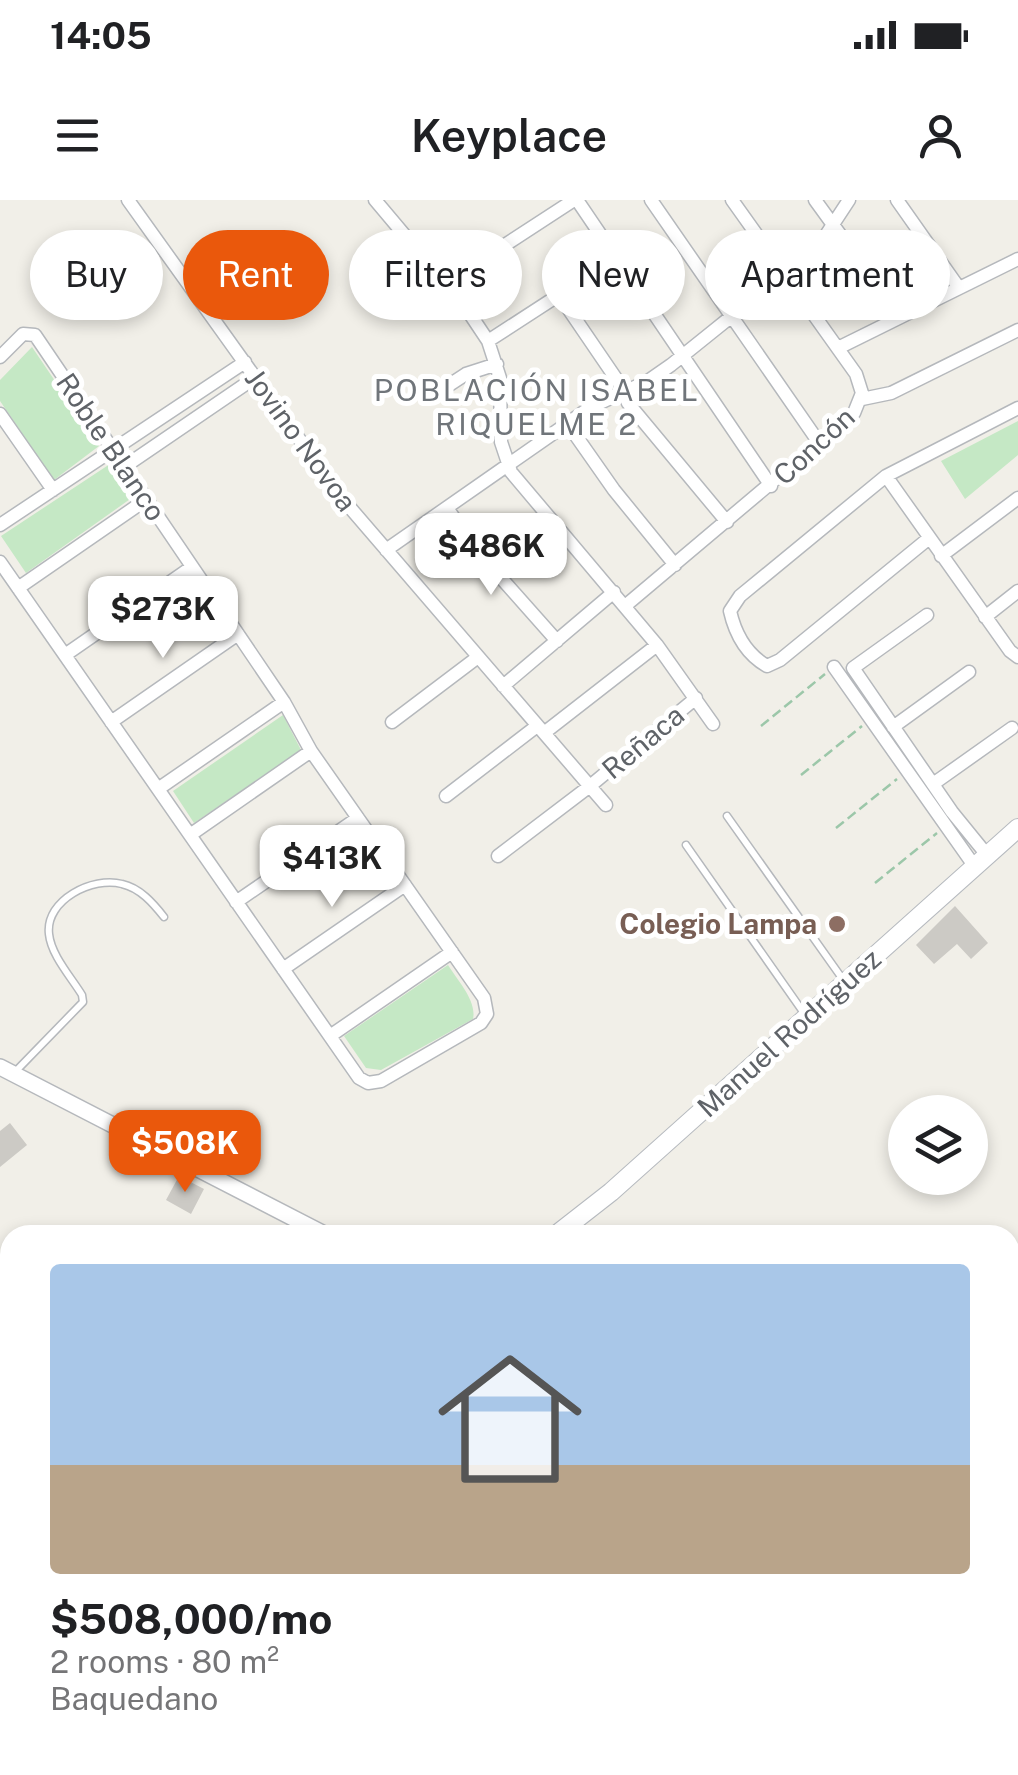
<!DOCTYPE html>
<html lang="en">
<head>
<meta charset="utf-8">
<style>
	:root { --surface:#fff; --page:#f6f6f6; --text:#202124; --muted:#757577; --accent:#ea580c }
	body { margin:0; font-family:"Public Sans",sans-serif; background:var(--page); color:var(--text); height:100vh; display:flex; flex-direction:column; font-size:38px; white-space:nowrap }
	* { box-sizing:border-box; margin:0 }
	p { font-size:32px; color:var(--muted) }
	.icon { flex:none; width:55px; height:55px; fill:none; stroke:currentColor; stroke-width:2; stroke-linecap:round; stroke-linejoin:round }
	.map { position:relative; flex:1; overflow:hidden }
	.drawer { position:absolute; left:0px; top:1025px; width:1020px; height:550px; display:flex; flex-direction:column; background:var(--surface); border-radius:30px 30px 0 0; box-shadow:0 5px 15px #0003 }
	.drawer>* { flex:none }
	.top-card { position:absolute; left:30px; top:30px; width:960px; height:90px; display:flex; gap:20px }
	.controls { position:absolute; left:888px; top:895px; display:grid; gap:20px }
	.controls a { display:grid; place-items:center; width:100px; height:100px; border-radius:50%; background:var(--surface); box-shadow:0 5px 15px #0003; font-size:50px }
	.price { position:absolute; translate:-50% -85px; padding:0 22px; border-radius:20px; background:#fff; color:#222; font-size:32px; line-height:65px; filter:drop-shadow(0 2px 5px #0008) }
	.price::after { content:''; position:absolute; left:50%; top:60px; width:30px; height:22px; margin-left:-15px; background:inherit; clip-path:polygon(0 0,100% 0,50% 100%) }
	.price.current { background:var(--accent); color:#fff }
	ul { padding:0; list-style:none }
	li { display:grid; align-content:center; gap:20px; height:530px; padding:0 50px }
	li span { display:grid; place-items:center; height:310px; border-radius:10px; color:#555 }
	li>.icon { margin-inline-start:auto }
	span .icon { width:180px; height:180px; fill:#fffc; stroke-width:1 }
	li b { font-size:42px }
	.tag { padding:0 35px; border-radius:45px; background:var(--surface); box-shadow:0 5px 15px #0003; font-size:35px; line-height:90px }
	.tag.current { background:var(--accent); color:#fff }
	.status { display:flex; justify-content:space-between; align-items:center; height:70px; padding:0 50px; background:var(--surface); direction:ltr }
	.status svg { height:28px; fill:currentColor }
	header { display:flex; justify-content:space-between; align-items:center; height:130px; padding:0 50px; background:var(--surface); font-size:45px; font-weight:600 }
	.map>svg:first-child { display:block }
</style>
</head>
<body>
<div class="status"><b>14:05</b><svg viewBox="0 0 49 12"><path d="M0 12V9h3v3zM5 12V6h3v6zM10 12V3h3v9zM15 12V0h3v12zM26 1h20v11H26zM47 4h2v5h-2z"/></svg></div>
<header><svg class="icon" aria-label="menu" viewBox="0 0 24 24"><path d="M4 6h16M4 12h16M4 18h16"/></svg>Keyplace<svg class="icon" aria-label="person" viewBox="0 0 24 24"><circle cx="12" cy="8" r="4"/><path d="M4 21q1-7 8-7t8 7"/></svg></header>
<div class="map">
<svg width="1018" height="1575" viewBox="0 0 1018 1575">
	<rect width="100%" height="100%" fill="#f1efe8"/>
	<path fill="#c5e8c5" d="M32 147 99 246 54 280 0 201V180Z
		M1018 221V255L965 299 941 261Z
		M113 262 133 297 26 373 1 336Z
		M283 515 301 550 194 623 173 591Z
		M448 765C458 781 477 801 473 819L381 870 366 868 344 836Z"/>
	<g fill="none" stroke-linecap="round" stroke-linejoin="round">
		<path stroke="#aadaff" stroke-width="25" d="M1010 1507 1018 1506"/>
	</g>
	<path fill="#cccac5" d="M955 706 988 743 971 759 957 744 934 764 916 745Z
		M10 923 27 945 0 967V931Z
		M179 976 204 989 191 1014 166 1000Z"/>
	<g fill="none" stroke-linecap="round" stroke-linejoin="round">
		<g stroke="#b5b8bc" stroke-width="9">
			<path id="service" d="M727 616 844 781
				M686 645 806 816
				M14 873 83 802 82 795C71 777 51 755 49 734 45 700 93 676 122 684 140 688 153 703 164 717"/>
		</g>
		<g stroke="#b5b8bc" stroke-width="15">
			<path id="minor" d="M128 0 340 296 606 605
				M375 0 466 108 488 141 500 178 501 242 511 272 657 445 713 524
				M577 0 771 286
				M651 0 820 244
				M815 0 900 117
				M897 0 959 88
				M445 84 574 0
				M559 95 619 183 628 203 727 322
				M488 141 616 58
				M838 148 1018 59
				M0 157 23 134 35 135 284 502 311 551 484 798 487 814 481 823 381 881 368 883 359 878 0 362
				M437 193 466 174 497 164
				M862 199 891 193 1018 130
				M0 214 53 290
				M567 223 614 290 675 365
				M124 267 256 177
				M886 276 1010 451 1018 457
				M447 308 478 352 557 441
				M0 325 245 162
				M928 339 780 460 767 466C746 454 735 433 730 411L740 396 886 276 1018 208
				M386 350 591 207 648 181 671 165 809 54 826 35 849 0
				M941 356 1018 298
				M18 388 147 299
				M625 406 854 213 862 193 856 174 732 0
				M927 415 853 468 952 612 987 655
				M985 417 1018 391
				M65 455 192 367
				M834 467 975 667
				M503 486 614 392
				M111 522 238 434
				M392 522 478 457
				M893 527 969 472
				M544 533 657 445
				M933 584 1012 528
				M158 589 284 502
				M446 596 537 526
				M190 635 311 551
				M498 656 590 586 696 498
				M236 702 358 618
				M283 769 405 685
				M330 836 452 752
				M0 1538 10 1549
				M24 1565 32 1575
				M438 1575 448 1565"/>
		</g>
		<g stroke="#b5b8bc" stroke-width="18">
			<path id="tertiary" d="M0 867 326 1035
				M645 1565 652 1575"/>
		</g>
		<g stroke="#b6babf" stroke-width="20">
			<path id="secondary" d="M556 1035 611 992 1018 628"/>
		</g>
		<g stroke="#f2c960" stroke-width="22">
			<path id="primary" d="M1010 1061H1018
				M0 1425 10 1418"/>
		</g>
		<path stroke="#9cc7a9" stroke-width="2.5" stroke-dasharray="10 5" stroke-linecap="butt" d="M761 526 825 474
			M801 575 862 526
			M836 628 897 579
			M875 683 937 633"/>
		<use href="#service" stroke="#fff" stroke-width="6"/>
		<use href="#minor" stroke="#fff" stroke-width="12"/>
		<use href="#tertiary" stroke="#fff" stroke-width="15"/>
		<use href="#secondary" stroke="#fff" stroke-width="18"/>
		<use href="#primary" stroke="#fff2af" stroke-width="20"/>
	</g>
	<circle fill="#8d6e63" stroke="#fff" stroke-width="4" cx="837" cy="724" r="10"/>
	<g text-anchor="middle" stroke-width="10" stroke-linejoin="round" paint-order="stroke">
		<g font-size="28" fill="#5f6368" stroke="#fff">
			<text transform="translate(301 240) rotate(54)" y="10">Jovino Novoa</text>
			<text transform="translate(814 246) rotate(-43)" y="10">Concón</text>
			<text transform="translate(111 247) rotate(56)" y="10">Roble Blanco</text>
			<text transform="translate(643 542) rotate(-40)" y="10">Reñaca</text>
			<text transform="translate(789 833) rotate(-42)" y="10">Manuel Rodríguez</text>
		</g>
		<g font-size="28" font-weight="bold" fill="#785e54" stroke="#fff" text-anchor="end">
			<text x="817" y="734">Colegio Lampa</text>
		</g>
		<g font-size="30" letter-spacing="2.5" fill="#70757a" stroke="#fff">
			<text x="537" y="201">POBLACIÓN ISABEL<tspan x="537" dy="34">RIQUELME 2</tspan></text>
		</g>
	</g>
</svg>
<div class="controls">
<a><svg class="icon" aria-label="layers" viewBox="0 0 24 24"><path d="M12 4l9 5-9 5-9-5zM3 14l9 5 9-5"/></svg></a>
</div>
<b class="price" style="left:491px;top:398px">$486K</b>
<b class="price" style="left:163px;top:461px">$273K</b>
<b class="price" style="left:332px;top:710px">$413K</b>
<b class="price current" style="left:185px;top:995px">$508K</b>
<div class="top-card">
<a class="tag">Buy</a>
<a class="tag current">Rent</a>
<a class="tag">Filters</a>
<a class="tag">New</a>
<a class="tag">Apartment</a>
</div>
<section class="drawer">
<ul>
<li><span style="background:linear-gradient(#a9c7e8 65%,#b9a48a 0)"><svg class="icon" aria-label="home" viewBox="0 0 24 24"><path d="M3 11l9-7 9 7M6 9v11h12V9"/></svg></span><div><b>$508,000/mo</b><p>2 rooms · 80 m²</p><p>Baquedano</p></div></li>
</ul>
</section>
</div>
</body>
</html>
